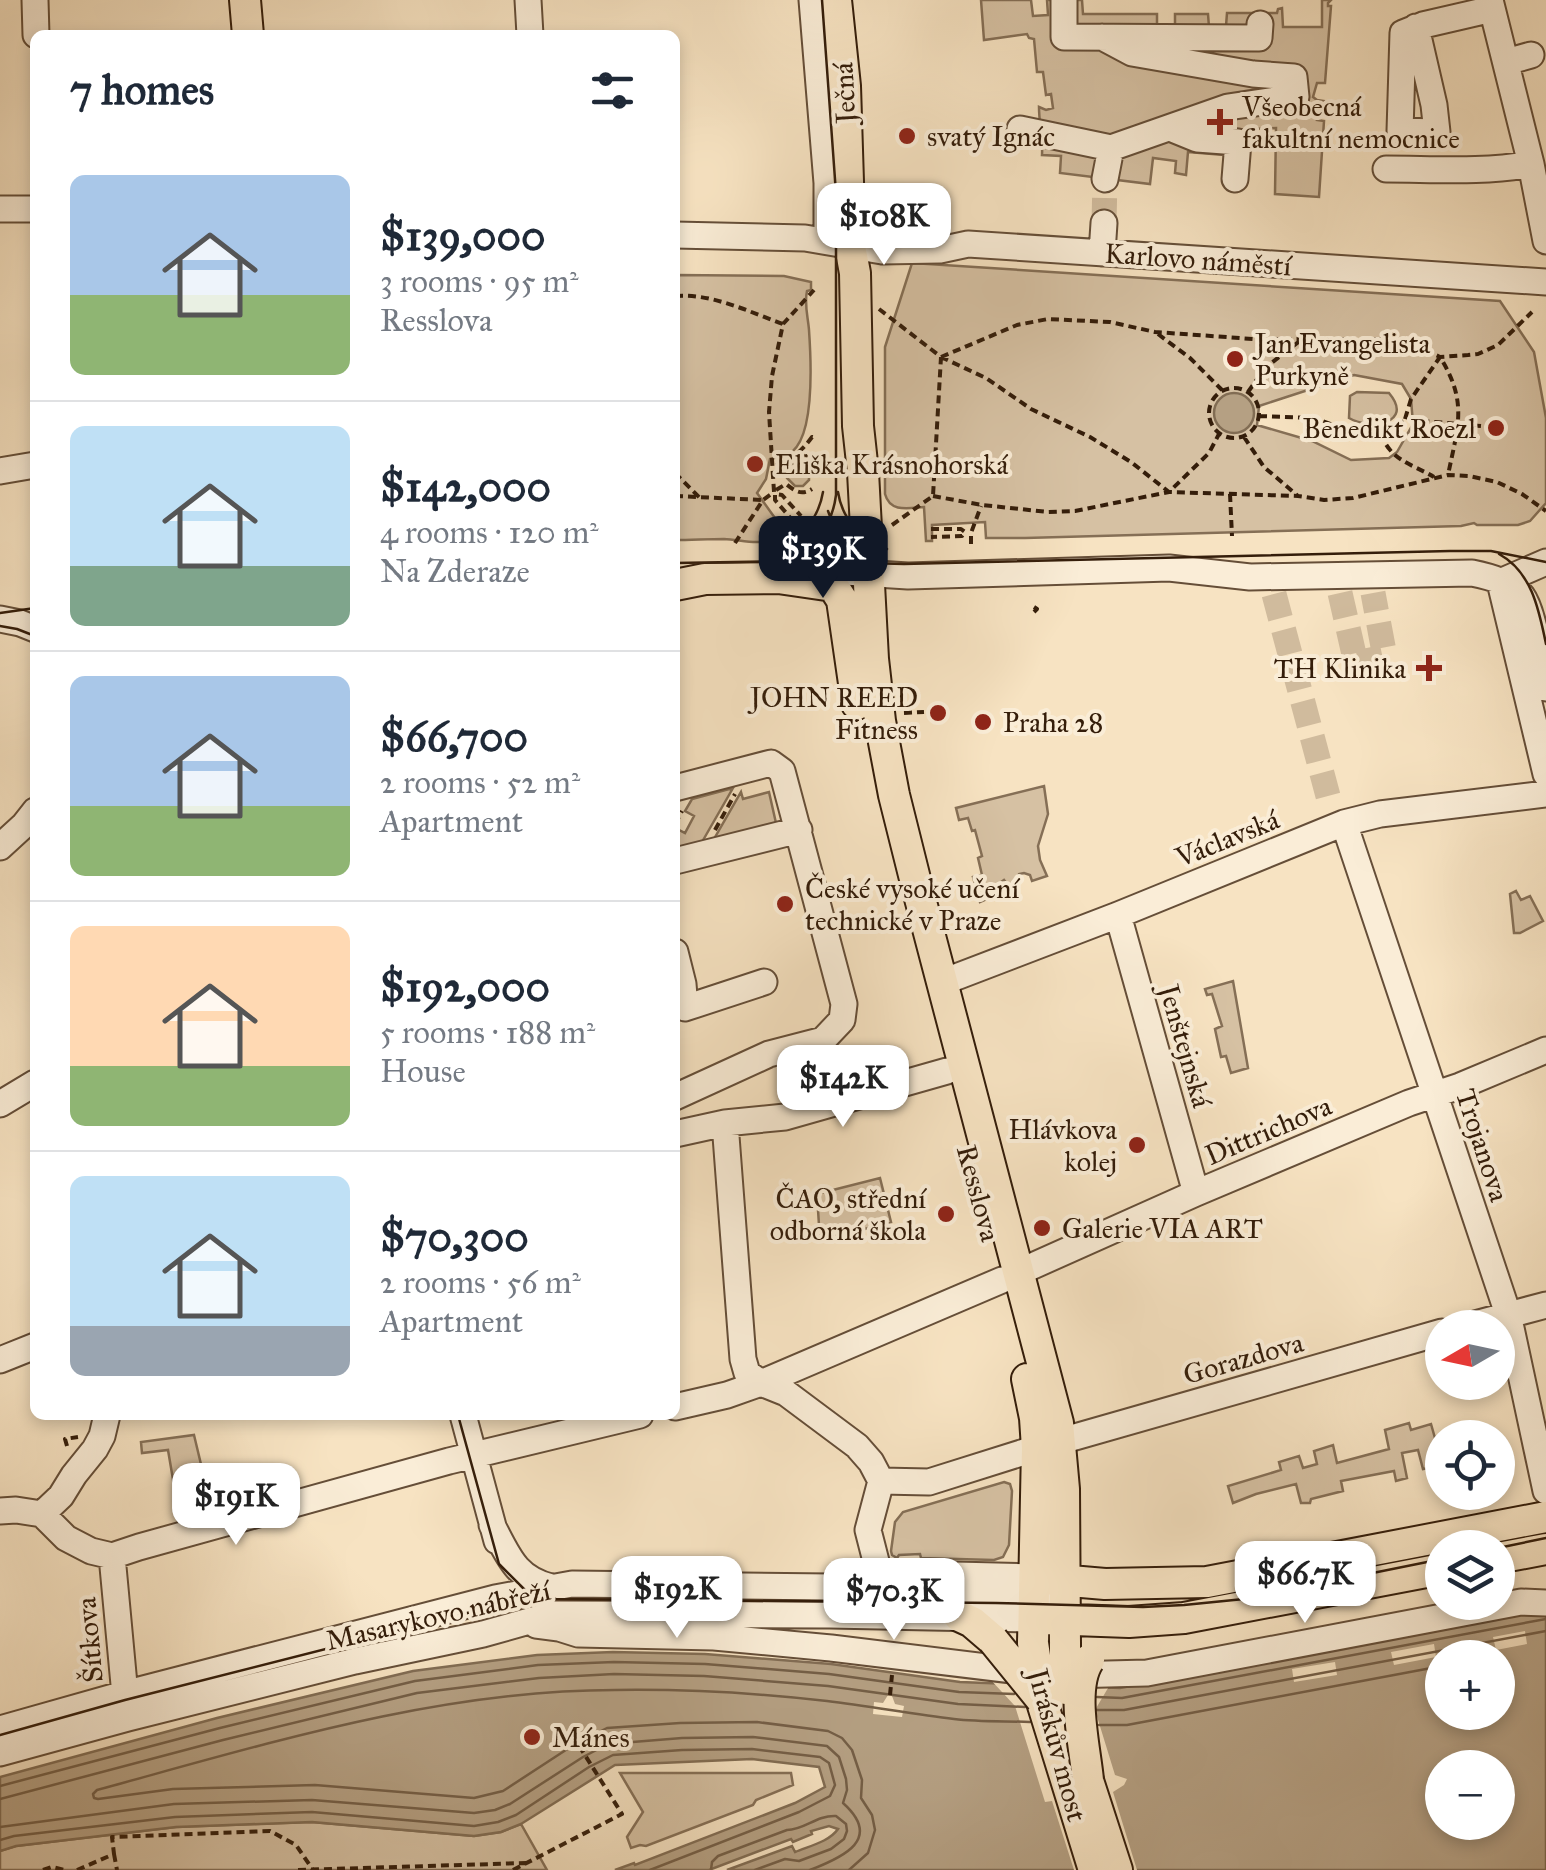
<!DOCTYPE html>
<html lang="en">
<head>
<meta charset="utf-8">
<style>
	:root { --surface:#fff; --page:#f6f6f7; --text:#1f2937; --muted:#747a83; --line:#e0e1e3; --accent:#111827 }
	body { margin:0; font-family:"IM FELL Great Primer",serif; background:var(--page); color:var(--text); height:100vh; display:flex; flex-direction:column; font-size:38px; white-space:nowrap }
	* { box-sizing:border-box; margin:0 }
	p { font-size:32px; color:var(--muted) }
	.icon { flex:none; width:55px; height:55px; fill:none; stroke:currentColor; stroke-width:2; stroke-linecap:round; stroke-linejoin:round }
	.map { position:relative; flex:1; overflow:hidden }
	.side { position:absolute; left:30px; top:30px; width:650px; height:1390px; display:flex; flex-direction:column; background:var(--surface); border-radius:15px; box-shadow:0 5px 15px #0003 }
	.side>* { flex:none }
	.needle { width:65px; rotate:261deg }
	.controls { position:absolute; left:1425px; top:1310px; display:grid; gap:20px }
	.controls a { display:grid; place-items:center; width:90px; height:90px; border-radius:50%; background:var(--surface); box-shadow:0 5px 15px #0003; font-size:50px }
	.price { position:absolute; translate:-50% -85px; padding:0 22px; border-radius:20px; background:#fff; color:#222; font-size:32px; line-height:65px; filter:drop-shadow(0 2px 5px #0008) }
	.price::after { content:''; position:absolute; left:50%; top:60px; width:30px; height:22px; margin-left:-15px; background:inherit; clip-path:polygon(0 0,100% 0,50% 100%) }
	.price.current { background:var(--accent); color:#fff }
	ul { padding:0; list-style:none }
	li { display:flex; align-items:center; gap:30px; height:250px; padding:0 40px }
	li+li { border-top:2px solid var(--line) }
	li span { display:grid; place-items:center; flex:none; width:280px; height:200px; border-radius:15px; color:#555 }
	li>.icon { margin-inline-start:auto }
	span .icon { width:120px; height:120px; fill:#fffc; stroke-width:1 }
	li b { font-size:42px }
	h2 { display:flex; justify-content:space-between; align-items:center; height:120px; padding:0 40px; font-size:42px }
	.map>svg:first-child { display:block }
</style>
</head>
<body>
<div class="map">
<svg width="1546" height="1870" viewBox="0 0 1546 1870">
	<rect width="100%" height="100%" fill="#f7e3c2"/>
	<filter id="stains"><feTurbulence type="fractalNoise" baseFrequency=".002" numOctaves="4"/><feColorMatrix values="0 0 0 0 .2 0 0 0 0 .09 0 0 0 0 .02 0 0 0 .5 -.17"/></filter>
	<radialGradient id="worn" r=".72"><stop offset=".6" stop-color="#630" stop-opacity="0"/><stop offset="1" stop-color="#630" stop-opacity=".3"/></radialGradient>
	<path fill="#d6c1a3" stroke="#856f56" stroke-width="2.5" fill-rule="evenodd" d="M981 0H1031L1033 16 1048 15 1047 0H1082L1083 14H1157V27H1175V14H1208L1209 27 1226 26 1227 13H1277L1278 9 1282 8 1283 27H1322V0H1331L1328 3V6H1331L1325 83H1317L1313 97 1317 100 1324 101V115H1318L1317 120 1324 121 1319 197 1275 194 1276 128 1223 130V155L1188 152 1186 175 1175 173 1176 161 1153 158 1150 184 1060 173 1061 156 1042 155C1043 139 1039 124 1039 107L1046 110 1053 108 1051 94 1046 95 1043 72H1037L1034 39 1029 38 1027 34 984 40Z
		M912 263 1500 301 1534 352 1546 418V503L1530 521 1518 525H1477L1474 523 1461 526 1025 538H986L985 522 932 525V541H926L924 507C909 508 890 513 885 494V347ZM1354 375 1402 384 1411 399 1413 424 1397 452 1389 458 1351 460 1312 441 1257 425 1259 406Z
		M675 275 784 276 811 282V290L807 291C804 304 808 317 809 330 811 359 815 433 792 452 786 457 777 457 770 459L766 479 757 493 780 525 779 536C761 547 744 540 724 539 708 539 691 540 675 540Z
		M1357 392 1389 393C1415 424 1369 430 1349 418L1350 396Z
		M804 455 809 458V480L803 486H795L787 478 785 470Z
		M1044 786 1048 814 1038 846 1040 860 1047 876 1032 881 1030 875 1024 873 1019 874 1016 880 1018 886 1011 889 1004 880 1001 882 1002 886 986 892 987 899 980 902 973 877 982 875 978 858 982 856 975 830 972 831 968 818 959 820 956 808Z
		M733 788 702 842 675 848 677 829 685 833 694 816 685 811 692 799Z
		M741 792 743 799 769 792 776 823 714 839Z
		M1516 891 1521 900 1530 896 1543 921 1520 933H1514L1510 894Z
		M1233 981 1248 1068 1231 1073 1226 1056 1221 1057 1215 1029 1222 1026 1212 994 1207 995 1205 989Z
		M880 1178 891 1222 820 1241 817 1194Z
		M1409 1423 1411 1430 1431 1424 1442 1463V1474L1437 1475 1435 1467 1423 1469 1418 1450 1402 1453 1407 1478 1396 1481 1394 1471 1341 1481 1343 1491 1311 1499 1310 1503H1301L1296 1484 1256 1494 1233 1503 1228 1486 1281 1470 1279 1462 1299 1456 1303 1468 1317 1464 1314 1451 1333 1445 1337 1463 1389 1449 1385 1430Z
		M194 1435 210 1502 178 1509 168 1450 142 1453 141 1442Z
		M1004 1482 1010 1484 1012 1491 1009 1545 1003 1557 994 1560 921 1558 920 1554 899 1555 897 1558 892 1555 891 1551 895 1522 903 1512Z
		M620 1773H791L793 1785 756 1800 753 1805 646 1846 640 1845 631 1848 627 1837 643 1812Z
		M311 1822 474 1836 501 1832 521 1824 547 1870H0V1851L16 1846 176 1827Z"/>
	<path fill="#b5a083" stroke="#816c53" stroke-width="2.5" fill-rule="evenodd" d="M1214 413a20 20 0 1 1 40 0a20 20 0 1 1-40 0Z
		M1546 1609V1870H727L792 1846 795 1852C809 1846 829 1842 838 1829L829 1826 811 1831 812 1834 793 1842 791 1839 709 1870H615L634 1863 635 1865 795 1803 825 1787 819 1767 752 1759 615 1765 521 1824 501 1832 474 1836 312 1822 176 1827 16 1846 0 1851V1777L217 1718 413 1671 537 1655 613 1652 705 1654 831 1664 960 1682 1120 1688ZM1442 1658H1498V1712H1442ZM1442 1768H1498V1822H1442Z"/>
	<path fill="#f7e3c2" d="M1525 1631 1527 1644 1496 1650 1493 1637Z
		M1434 1644 1436 1657 1394 1665 1391 1652Z
		M1335 1662 1337 1675 1294 1682 1292 1669Z
		M989 1678 1111 1683 1095 1710 1115 1775 1127 1779 1124 1785 1113 1792 1137 1870H1074L1052 1801 1045 1802 1015 1706Z
		M888 1695 892 1696 895 1704 904 1706 902 1717 873 1714 874 1702 883 1703Z"/>
	<g fill="none" stroke-linecap="round" stroke-linejoin="round">
		<path stroke="#745e46" stroke-width="2.5" d="M1097 1697 1122 1698 1546 1619
			M1097 1710H1124L1546 1631
			M1099 1725H1127L1442 1666
			M0 1786 220 1728 415 1681 538 1665 614 1662 705 1664 829 1674 959 1692 1014 1694
			M0 1799 223 1740 417 1693 539 1678 614 1674 704 1676 828 1686 958 1704 1025 1707
			M0 1827 174 1804 312 1800 474 1813 495 1810 510 1804 583 1757 608 1744 682 1738 753 1737 827 1746 839 1757 846 1779 847 1790 843 1803C883 1839 844 1857 810 1870
			M0 1840 14 1836 175 1817 312 1812 474 1826 498 1822 516 1815 589 1767 613 1755 682 1750 752 1749 820 1757 829 1763 835 1785 830 1796 799 1812 650 1870
			M711 1870 712 1862 718 1856 787 1830C805 1830 816 1815 836 1816L846 1824 847 1831 844 1839 831 1849 799 1861 785 1859 755 1870
			M849 1870 868 1853 875 1830 872 1815 861 1798 862 1780 852 1750 842 1738 828 1731 757 1722 680 1723 607 1728 575 1744 503 1791 474 1798 315 1785 173 1789 98 1799 94 1798 93 1794 97 1790C266 1744 439 1690 615 1690 686 1689 757 1693 827 1701 869 1706 912 1714 954 1719 979 1722 1005 1721 1030 1722"/>
		<path stroke="#d0bb9d" stroke-width="25" stroke-dasharray="25 12" stroke-linecap="butt" d="M1104 223 1105 179
			M1340 593 1356 663 1385 657 1373 593
			M1274 594 1328 796"/>
		<g stroke="#654e38" stroke-width="29">
			<path id="minor" d="M35 0 36 35
				M528 0 530 35
				M812 0 827 183V241
				M1064 0V37L1259 38 1260 24
				M1490 0 1531 164 1546 241
				M1416 27 1434 105 1437 132 1400 131 1403 33 1423 25 1492 9
				M1102 37 1132 53 1253 74 1294 77 1296 97 1228 107 1111 148 1105 179
				M1506 62 1531 55
				M1170 128 1197 139 1238 142 1235 179
				M1020 129 1111 148
				M1386 169C1434 169 1483 173 1531 164
				M0 209H35
				M675 235 805 238 882 251 940 250 968 244 1546 282
				M1102 253 1104 223
				M0 471 35 465
				M807 575 845 572 908 576 1169 568 1250 577 1472 573C1487 576 1512 582 1522 596 1534 612 1541 666 1546 688
				M1500 582 1546 774
				M1500 582 1546 562
				M0 619 20 623 35 629
				M675 788 771 763 782 771 844 1004 842 1020 823 1040 769 1054 675 1097
				M1344 823 1508 1314 1546 1491
				M0 847 24 825 35 811
				M675 861 799 830
				M1118 915 1196 1193
				M675 952 683 984 685 1008 764 982
				M943 982 1118 915 1344 823 1380 814 1546 794
				M0 1104 35 1083
				M725 1123 743 1359 747 1373 761 1383 786 1393 857 1446 871 1462 881 1481
				M675 1134 725 1123 785 1117 947 1071
				M1017 1273 1196 1193 1409 1103 1460 1086 1546 1050
				M1460 1328 1546 1305
				M0 1360 35 1346
				M675 1407 727 1395 761 1383 1002 1280
				M463 1415 497 1541
				M1061 1441 1442 1332
				M0 1511 16 1510 42 1514 66 1538 91 1551 112 1556 139 1547 449 1461 640 1415
				M42 1514 61 1496 74 1475 95 1449 102 1436 107 1415
				M492 1525C508 1555 515 1578 551 1587
				M112 1556 126 1706
				M880 1577 868 1530 881 1481 929 1482 1037 1448
				M851 1594 1051 1596
				M536 1625 559 1628 578 1634 714 1637 831 1648 1028 1672
				M1068 1675 1147 1673 1521 1602 1546 1603
				M0 1729 124 1694 495 1598 572 1584 831 1587 880 1577 913 1574 1034 1577
				M0 1753 128 1718 355 1661 483 1634 554 1614 830 1615 1033 1619"/>
		</g>
		<g stroke="#341d0a" stroke-width="34">
			<path id="major" d="M245 0 248 35
				M836 0 845 86 850 246 855 273 858 426 863 472 873 659 880 721 894 795 916 883 1058 1423 1064 1489 1065 1644
				M675 585 705 579 778 578 833 586 842 600 857 704
				M1027 1379 1035 1418 1037 1448 1033 1643
				M1498 1558 1546 1549
				M1047 1579 1105 1584 1207 1582 1546 1517
				M959 1616 972 1622 993 1640
				M1046 1619 1129 1622 1184 1618 1442 1569
				M1041 1699 1094 1870
				M1081 1759 1117 1870"/>
		</g>
		<path stroke="#341d0a" stroke-width="4" stroke-dasharray="8 5" stroke-linecap="butt" d="M675 296C712 293 749 312 783 324
			M879 309 941 357 986 378 1031 409 1090 437 1131 462 1169 492 1209 453 1219 434
			M1158 334 1190 358 1222 390
			M941 357 1017 325 1048 319 1110 322 1155 332 1253 339H1383L1417 346 1440 357 1468 355 1478 354 1498 345 1532 312
			M1209 413a25 25 0 1 1 50 0a25 25 0 1 1-50 0Z
			M1248 392 1265 368 1301 340
			M1259 416 1315 418 1351 432 1381 433 1389 432 1405 420H1413L1491 427
			M1405 419 1411 399 1440 357C1468 402 1458 426 1448 475
			M1381 433C1389 460 1412 464 1434 477
			M1244 437 1264 467 1298 496
			M776 465C792 459 802 451 812 437L815 438
			M675 473 701 499
			M776 490 786 484C795 491 801 496 812 489
			M1230 494 1232 536
			M675 496 763 500
			M933 496 982 505 1048 512 1075 511 1169 492 1298 496 1324 500 1353 498 1448 475 1469 476 1497 482 1522 494 1546 511
			M794 522 775 500V494L782 495 801 516
			M892 525 933 496 941 357
			M931 529H961L965 532 962 536 931 537
			M735 543 763 500 774 492 769 412 772 376 783 324 814 290
			M971 544V533L981 506
			M1034 607 1037 609 1034 612
			M904 713 924 712
			M675 824 682 811
			M715 830 735 794
			M67 1446 65 1439 78 1437
			M890 1695 892 1675
			M114 1854 117 1870
			M43 1870 52 1867 65 1870
			M77 1870 114 1854 112 1837 270 1831 296 1845 313 1870
			M298 1870 526 1863
			M513 1870 622 1814 571 1733"/>
		<use href="#minor" stroke="#faedd7" stroke-width="25"/>
		<use href="#major" stroke="#f7e3c2" stroke-width="30"/>
		<path stroke="#341d0a" stroke-width="2.5" d="M838 492C842 519 861 540 887 549
			M828 511C836 536 855 553 879 561
			M768 549C798 541 818 522 823 492
			M1499 554C1532 572 1539 610 1546 644
			M786 557C817 547 832 526 836 495V193L822 0
			M675 563 789 561 904 564 1450 551H1491L1546 562
			M0 613 35 608
			M0 626 17 629 35 636
			M458 1415 499 1564 525 1590 535 1595 556 1599 996 1603 1143 1607 1184 1605 1244 1599 1442 1559
			M1498 1548 1546 1538
			M0 1735 125 1700 542 1594"/>
		<g stroke="#341d0a" stroke-width="34" stroke-linecap="butt">
			<path id="major-bridge" d="M993 1640 1041 1699
				M1033 1643 1041 1696
				M1065 1644V1689
				M1088 1780C1085 1747 1070 1688 1089 1660"/>
		</g>
		<use href="#major-bridge" stroke="#f7e3c2" stroke-width="30"/>
	</g>
	<g fill="#8f2418" stroke="#faedd7" stroke-width="4">
		<path d="M1215 107h10v10h10v10h-10v10h-10v-10h-10v-10h10z"/>
		<circle cx="907" cy="136" r="10"/>
		<circle cx="1235" cy="359" r="10"/>
		<circle cx="1496" cy="428" r="10"/>
		<circle cx="755" cy="464" r="10"/>
		<path d="M1424 653h10v10h10v10h-10v10h-10v-10h-10v-10h10z"/>
		<circle cx="938" cy="713" r="10"/>
		<circle cx="983" cy="722" r="10"/>
		<circle cx="785" cy="904" r="10"/>
		<circle cx="1137" cy="1145" r="10"/>
		<circle cx="946" cy="1214" r="10"/>
		<circle cx="1042" cy="1228" r="10"/>
		<circle cx="532" cy="1737" r="10"/>
	</g>
	<g text-anchor="middle" stroke-width="8" stroke-linejoin="round" paint-order="stroke">
		<g font-size="28" fill="#341d0a" stroke="#faedd7">
			<text transform="translate(844 93) rotate(-93)" y="10">Ječná</text>
			<text transform="translate(1198 259) rotate(4)" y="10">Karlovo náměstí</text>
			<text transform="translate(1227 838) rotate(-22)" y="10">Václavská</text>
			<text transform="translate(1186 1046) rotate(74)" y="10">Jenštejnská</text>
			<text transform="translate(1268 1130) rotate(-23)" y="10">Dittrichova</text>
			<text transform="translate(1483 1145) rotate(72)" y="10">Trojanova</text>
			<text transform="translate(979 1193) rotate(75)" y="10">Resslova</text>
			<text transform="translate(1243 1358) rotate(-16)" y="10">Gorazdova</text>
			<text transform="translate(438 1615) rotate(-13)" y="10">Masarykovo nábřeží</text>
			<text transform="translate(89 1640) rotate(-95)" y="10">Šítkova</text>
			<text transform="translate(1058 1745) rotate(75)" y="10">Jiráskův most</text>
		</g>
		<g font-size="28" fill="#341d0a" stroke="#faedd7" text-anchor="start">
			<text x="1242" y="116">Všeobecná<tspan x="1242" dy="32">fakultní nemocnice</tspan></text>
			<text x="927" y="146">svatý Ignác</text>
			<text x="1255" y="353">Jan Evangelista<tspan x="1255" dy="32">Purkyně</tspan></text>
			<text x="1476" y="438" text-anchor="end">Benedikt Roezl</text>
			<text x="775" y="474">Eliška Krásnohorská</text>
			<text x="1406" y="678" text-anchor="end">TH Klinika</text>
			<text x="918" y="707" text-anchor="end">JOHN REED<tspan x="918" dy="32">Fitness</tspan></text>
			<text x="1003" y="732">Praha 28</text>
			<text x="805" y="898">České vysoké učení<tspan x="805" dy="32">technické v Praze</tspan></text>
			<text x="1117" y="1139" text-anchor="end">Hlávkova<tspan x="1117" dy="32">kolej</tspan></text>
			<text x="926" y="1208" text-anchor="end">ČAO, střední<tspan x="926" dy="32">odborná škola</tspan></text>
			<text x="1062" y="1238">Galerie VIA ART</text>
			<text x="552" y="1747">Mánes</text>
		</g>
	</g>
	<rect width="100%" height="100%" filter="url(#stains)"/>
	<rect width="100%" height="100%" fill="url(#worn)"/>
</svg>
<div class="controls">
<a><svg class="needle" viewBox="-14 -14 28 28"><path d="M0-13l5 13h-10z" fill="#e53935"/><path d="M0 13l5-13h-10z" fill="#747a83"/></svg></a>
<a><svg class="icon" aria-label="locate" viewBox="0 0 24 24"><circle cx="12" cy="12" r="6"/><path d="M12 2v4M12 18v4M2 12h4M18 12h4"/></svg></a>
<a><svg class="icon" aria-label="layers" viewBox="0 0 24 24"><path d="M12 4l9 5-9 5-9-5zM3 14l9 5 9-5"/></svg></a>
<a>+</a>
<a>−</a>
</div>
<b class="price" style="left:884px;top:268px">$108K</b>
<b class="price current" style="left:823px;top:601px">$139K</b>
<b class="price" style="left:843px;top:1130px">$142K</b>
<b class="price" style="left:236px;top:1548px">$191K</b>
<b class="price" style="left:1305px;top:1626px">$66.7K</b>
<b class="price" style="left:677px;top:1641px">$192K</b>
<b class="price" style="left:894px;top:1643px">$70.3K</b>
<section class="side">
<h2>7 homes<svg class="icon" aria-label="filters" viewBox="0 0 24 24"><path d="M4 7h16M4 17h16"/><circle cx="9" cy="7" r="2"/><circle cx="15" cy="17" r="2"/></svg></h2>
<ul>
<li><span style="background:linear-gradient(#a9c7e8 60%,#8fb573 0)"><svg class="icon" aria-label="home" viewBox="0 0 24 24"><path d="M3 11l9-7 9 7M6 9v11h12V9"/></svg></span><div><b>$139,000</b><p>3 rooms · 95 m²</p><p>Resslova</p></div></li>
<li><span style="background:linear-gradient(#bfe0f5 70%,#7fa58c 0)"><svg class="icon" aria-label="home" viewBox="0 0 24 24"><path d="M3 11l9-7 9 7M6 9v11h12V9"/></svg></span><div><b>$142,000</b><p>4 rooms · 120 m²</p><p>Na Zderaze</p></div></li>
<li><span style="background:linear-gradient(#a9c7e8 65%,#8fb573 0)"><svg class="icon" aria-label="home" viewBox="0 0 24 24"><path d="M3 11l9-7 9 7M6 9v11h12V9"/></svg></span><div><b>$66,700</b><p>2 rooms · 52 m²</p><p>Apartment</p></div></li>
<li><span style="background:linear-gradient(#ffd9b3 70%,#8fb573 0)"><svg class="icon" aria-label="home" viewBox="0 0 24 24"><path d="M3 11l9-7 9 7M6 9v11h12V9"/></svg></span><div><b>$192,000</b><p>5 rooms · 188 m²</p><p>House</p></div></li>
<li><span style="background:linear-gradient(#bfe0f5 75%,#9aa5b1 0)"><svg class="icon" aria-label="home" viewBox="0 0 24 24"><path d="M3 11l9-7 9 7M6 9v11h12V9"/></svg></span><div><b>$70,300</b><p>2 rooms · 56 m²</p><p>Apartment</p></div></li>
</ul>
</section>
</div>
</body>
</html>
